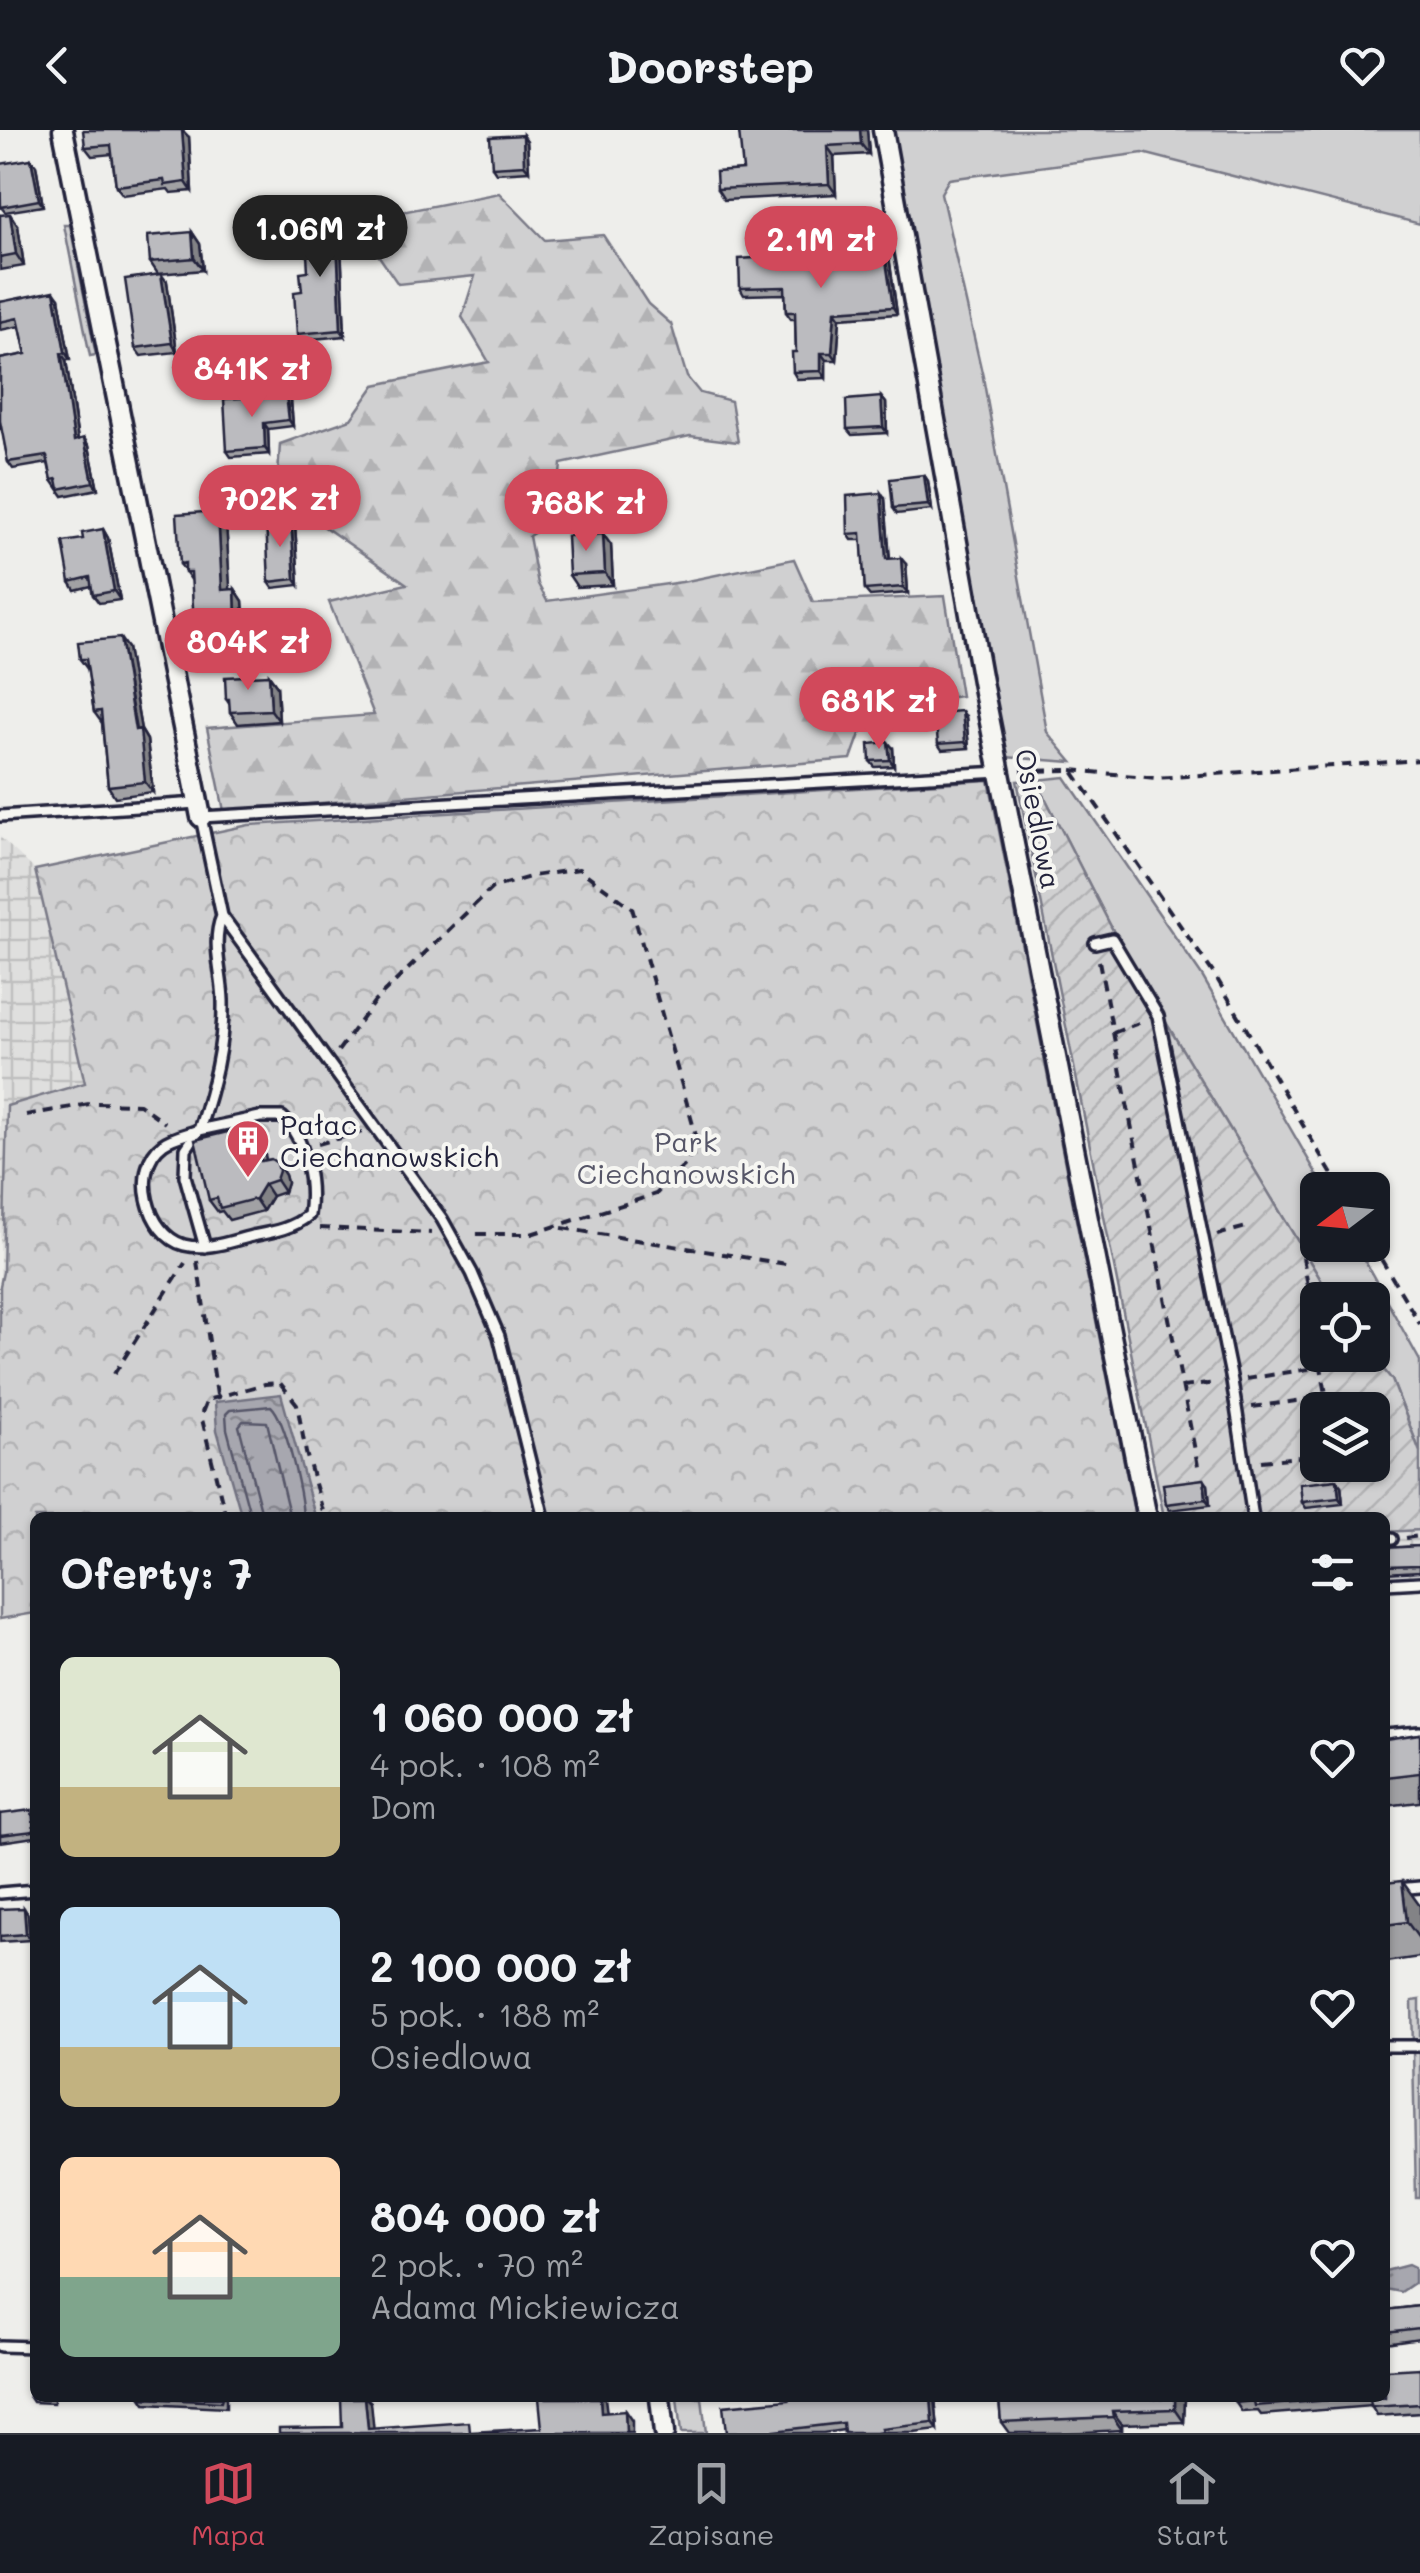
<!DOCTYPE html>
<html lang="pl">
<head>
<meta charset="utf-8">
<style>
	:root { --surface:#171b24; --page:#242831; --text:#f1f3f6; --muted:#9ea1a6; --line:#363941; --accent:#d1495b }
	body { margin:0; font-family:Mali,sans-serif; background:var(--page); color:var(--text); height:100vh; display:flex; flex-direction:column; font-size:38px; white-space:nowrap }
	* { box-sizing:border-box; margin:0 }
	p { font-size:32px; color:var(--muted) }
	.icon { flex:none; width:55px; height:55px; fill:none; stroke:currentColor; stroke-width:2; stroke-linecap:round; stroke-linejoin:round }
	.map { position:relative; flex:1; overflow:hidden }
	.panel { position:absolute; left:30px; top:1382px; width:1360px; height:890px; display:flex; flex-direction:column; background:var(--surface); border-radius:15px; box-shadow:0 2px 8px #0004 }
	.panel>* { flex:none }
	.needle { width:65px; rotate:254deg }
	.fabs { position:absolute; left:1300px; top:1042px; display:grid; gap:20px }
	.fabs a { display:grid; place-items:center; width:90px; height:90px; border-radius:15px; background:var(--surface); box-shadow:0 2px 8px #0004; font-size:50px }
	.price { position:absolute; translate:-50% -85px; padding:0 22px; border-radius:35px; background:var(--accent); color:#fff; font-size:32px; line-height:65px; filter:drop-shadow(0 2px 5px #0008) }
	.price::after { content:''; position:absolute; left:50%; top:60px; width:30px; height:22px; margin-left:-15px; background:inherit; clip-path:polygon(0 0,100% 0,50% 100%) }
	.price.current { background:#222; color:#fff }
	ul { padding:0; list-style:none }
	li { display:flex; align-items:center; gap:30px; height:250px; padding:0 30px }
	li span { display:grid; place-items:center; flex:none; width:280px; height:200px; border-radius:15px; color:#555 }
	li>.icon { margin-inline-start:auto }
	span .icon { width:120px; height:120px; fill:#fffc; stroke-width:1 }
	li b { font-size:42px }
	h2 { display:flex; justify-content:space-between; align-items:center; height:120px; padding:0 30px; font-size:42px }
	header { display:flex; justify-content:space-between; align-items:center; height:130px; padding:0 30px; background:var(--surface); font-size:45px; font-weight:800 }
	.tab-bar { display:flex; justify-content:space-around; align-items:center; height:140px; border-top:2px solid var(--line); background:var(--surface); font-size:28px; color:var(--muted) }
	.tab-bar a { display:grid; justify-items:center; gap:5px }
	.tab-bar .current { color:var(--accent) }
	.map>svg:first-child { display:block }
</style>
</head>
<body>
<header><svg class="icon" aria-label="back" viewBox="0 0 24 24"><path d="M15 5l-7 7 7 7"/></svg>Doorstep<svg class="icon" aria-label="heart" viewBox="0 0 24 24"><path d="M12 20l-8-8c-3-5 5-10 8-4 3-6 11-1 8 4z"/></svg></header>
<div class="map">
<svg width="1420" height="2303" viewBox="0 0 1420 2303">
	<defs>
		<pattern id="industrial-grid" width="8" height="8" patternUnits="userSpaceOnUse" patternTransform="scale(2.5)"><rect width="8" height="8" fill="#dfdfde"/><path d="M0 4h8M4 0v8" fill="none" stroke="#bfbfbf"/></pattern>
		<pattern id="forest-firs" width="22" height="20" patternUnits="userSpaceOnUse" patternTransform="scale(2.5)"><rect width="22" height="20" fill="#d0d0d1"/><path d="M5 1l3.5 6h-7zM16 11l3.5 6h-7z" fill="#b2b2b4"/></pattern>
		<pattern id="park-crowns" width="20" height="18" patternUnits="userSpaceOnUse" patternTransform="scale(2.5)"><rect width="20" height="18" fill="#d0d0d1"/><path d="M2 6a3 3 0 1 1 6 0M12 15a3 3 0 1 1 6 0" fill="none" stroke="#b2b2b4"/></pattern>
		<pattern id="garden-furrows" width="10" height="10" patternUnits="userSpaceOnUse" patternTransform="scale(2.5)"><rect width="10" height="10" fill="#d0d0d1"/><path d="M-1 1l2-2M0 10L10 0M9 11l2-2" fill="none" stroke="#b2b2b4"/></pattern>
		<pattern id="water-ripples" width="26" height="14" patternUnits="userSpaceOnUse" patternTransform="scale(2.5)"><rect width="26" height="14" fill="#a7a7af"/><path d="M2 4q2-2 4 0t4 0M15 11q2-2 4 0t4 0" fill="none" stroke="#888890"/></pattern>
	</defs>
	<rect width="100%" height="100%" fill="#eeeeeb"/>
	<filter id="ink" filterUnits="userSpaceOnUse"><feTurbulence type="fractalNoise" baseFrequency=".01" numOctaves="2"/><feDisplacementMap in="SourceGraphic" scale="20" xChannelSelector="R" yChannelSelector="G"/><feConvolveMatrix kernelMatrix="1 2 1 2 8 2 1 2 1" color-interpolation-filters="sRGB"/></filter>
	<g filter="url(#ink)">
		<path fill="url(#industrial-grid)" d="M0 707 35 740 85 954 0 1156Z
			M1420 1400V1444L1385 1446V1402Z"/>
		<path fill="#d0d0d1" stroke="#797986" stroke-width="2.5" d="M892 0H1420V94L1143 23 949 49 941 63 983 247 1047 602 1072 632 1005 627Z
			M64 95H70L96 225 90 226Z
			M1065 647 1202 846 1326 1060H1318V1115H1356L1420 1231V1322L1392 1250 1372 1225V1170H1333L1126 826 1036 650Z
			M1420 1870V2068H1416L1412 1871Z
			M677 2268H702L706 2303H681Z"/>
		<path fill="url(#forest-firs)" stroke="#797986" stroke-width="2.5" d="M499 63 545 110 603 105 648 174 671 194 687 247 700 263 731 271 738 312 690 306 561 334 557 376 561 386 529 406 538 454 547 471 682 452 794 429 813 472 945 466 961 566 869 579 851 629 224 681 207 598 374 585 329 472 407 454 310 387 276 377 280 314 351 289 375 255 489 232 462 187 475 146 398 154 355 91Z"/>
		<path fill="url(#park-crowns)" stroke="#797986" stroke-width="2.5" d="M989 650 1135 1387 35 1388V1483L0 1489V1156L3 1142 7 976 85 953 35 740 249 695Z"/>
		<path fill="url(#garden-furrows)" stroke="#797986" stroke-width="2.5" fill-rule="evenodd" d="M1036 650 1126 826 1333 1170H1318V1225H1372L1392 1250 1420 1322V1400L1385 1402V1388L1164 1387 1017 651ZM1318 1280H1372V1335H1318Z"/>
		<path fill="url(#water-ripples)" stroke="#727281" stroke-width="2.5" d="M281 1264 314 1382 311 1387H242L217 1300 215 1272Z
			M1408 2135 1414 2138V2153L1401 2162 1385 2159V2141Z"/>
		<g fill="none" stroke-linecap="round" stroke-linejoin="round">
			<path stroke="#575769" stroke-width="2.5" d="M251 1388 227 1299 226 1284 230 1280 271 1276C286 1290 302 1364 303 1388
				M263 1388 239 1296 243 1291 267 1292 290 1388"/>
			<g stroke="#22223b" stroke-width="16">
				<path id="lane" d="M0 686 198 673
					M222 786 442 1089 472 1143 499 1206 544 1388
					M1095 813 1112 809 1158 886 1232 1251 1253 1388
					M205 1117 185 1046 186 1019 199 1000 260 987H282C306 1008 314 1054 309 1085 292 1099 273 1102 252 1106 231 1111 207 1121 184 1115 147 1105 130 1038 163 1014 172 1007 188 1004 199 1000 213 957 224 916 223 870 222 842 211 812 222 786L201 687 1001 642
					M1385 1410 1392 1409
					M1385 1454 1420 1452
					M1385 1605 1420 1602
					M1385 1760 1420 1757
					M0 1763 35 1760
					M1385 1916H1420
					M0 2216 35 2217"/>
			</g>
			<g stroke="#22223b" stroke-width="25">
				<path id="street" d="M63 0 201 687
					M883 0 983 557 1147 1388
					M660 2268 664 2303"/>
			</g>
			<path stroke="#22223b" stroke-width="4" stroke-dasharray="10 8" stroke-linecap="butt" d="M1072 640 1156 648 1420 630
				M1021 641 1072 640 1216 847 1341 1060
				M1099 831 1198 1336
				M1113 903 1144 891
				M338 921 374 872 492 758 533 746 579 739 632 778 695 1002 688 1032 656 1064 531 1104H470
				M26 985 95 973 139 974 165 993
				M318 1014 362 1002
				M320 1098 431 1103
				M562 1098 786 1134
				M1217 1105 1246 1097
				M1372 1114 1420 1194
				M1303 1127 1318 1215
				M197 1131 217 1265
				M1319 1225 1321 1237
				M114 1244 185 1133
				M1246 1249 1321 1237 1329 1280
				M1182 1257 1217 1253
				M1252 1277 1326 1267
				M1261 1331 1318 1325
				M1338 1335 1339 1344
				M226 1388 201 1285 207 1270 265 1254 280 1253 297 1274 306 1323 325 1388
				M1406 1408 1420 1406"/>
			<use href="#lane" stroke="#f6f6f2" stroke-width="9"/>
			<use href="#street" stroke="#f6f6f2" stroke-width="18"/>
		</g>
		<path fill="#a1a1a4" stroke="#22223b" stroke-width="2.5" d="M867 0 869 24 834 26 836 64 724 70 717 59 743 40Z
			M523 5 527 11 529 41 496 43 492 37Z
			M189 7 192 61 171 63 168 59 123 65 116 56 112 24 92 26 85 17Z
			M31 29 36 35 43 76 5 82 1 77Z
			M0 85 18 96 24 136 0 140Z
			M336 86 340 92 345 206 301 210 297 204 302 161 308 141Z
			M192 102 200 114 203 140 158 144 150 132Z
			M887 112 897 184 840 188 837 230H826V248L797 249 793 242 796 222 795 189H791L786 182 785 164 744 165 740 158 754 128 774 117 779 125 849 126Z
			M167 152 177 222 141 226 135 218Z
			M59 168 70 230H66L78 310 89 316 98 359 63 366 52 350 48 333 13 339 8 332 2 298 0 299V229L26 224 20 196 1 200 0 199V172Z
			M881 267 886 273 887 303 852 305 847 299Z
			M291 271 293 296 268 299 269 324 231 327 227 321Z
			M924 345 928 351 932 380 897 384 893 378Z
			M885 369 890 429 906 434 908 463 870 466 865 460 862 410H852L848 404Z
			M291 389 295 395 299 455 273 458 269 452Z
			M226 393 230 460 235 459 243 471 245 503 203 506 194 495 192 451 180 434Z
			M103 399 108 408 120 470 99 473 93 465 91 456 75 460 70 452 83 409Z
			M611 415 613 455 577 457 569 445Z
			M127 518 141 600 147 610 153 662 115 667 108 656 102 593 94 582 88 540 80 529Z
			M269 545 277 556 279 591 238 594 230 582V575L226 569Z
			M966 587 969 618 942 620 938 614Z
			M893 618 894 636 875 637 870 631Z
			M261 1008 266 1030 277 1033 285 1045 287 1053 284 1062 272 1066 263 1081 229 1090 222 1081 218 1082 209 1070Z
			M1208 1355 1210 1375 1170 1380 1166 1374Z
			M1341 1356 1343 1374 1306 1378 1302 1372Z
			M1420 1416V1441L1385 1443V1418Z
			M1420 1604V1672L1385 1676V1609Z
			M0 1684 35 1685V1707L0 1712Z
			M1385 1753 1420 1776V1827L1385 1832Z
			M0 1779 28 1784 30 1810 0 1812Z
			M1420 2176V2208L1385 2213V2179L1386 2180Z
			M35 2219V2268H54V2273L33 2272 29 2266Z
			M1420 2238V2283L1377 2286 1371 2276 1261 2285 1258 2281 1242 2282 1236 2273 1235 2268H1385Z
			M141 2268H226V2278L145 2274Z
			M935 2268 938 2300 914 2303H844V2300L823 2303H726Z
			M999 2268H1185L1184 2292 1122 2294V2300L1066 2303H1009L1001 2292Z"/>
		<path fill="#838386" stroke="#22223b" stroke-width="2.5" d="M182 0 189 7 192 61 186 52Z
			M860 0H867L869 24 861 14Z
			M523 5 527 11 529 41 524 35Z
			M827 16 834 26 836 64 829 54Z
			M31 29 36 35 43 76 39 70Z
			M10 84 18 96 24 136 16 124Z
			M336 86 340 92 345 206 341 200Z
			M192 102 200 114 203 140 194 128Z
			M882 105 887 112 897 184 893 177Z
			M161 144 167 152 177 222 172 213Z
			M54 161 59 168 70 230 65 222Z
			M835 181 840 188 837 230 832 223Z
			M61 223 66 230 79 318 74 311Z
			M821 223 826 230V248L821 241Z
			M286 265 291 271 293 296 289 290Z
			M881 267 886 273 887 303 883 297Z
			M264 293 268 299 269 324 265 318Z
			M84 308 89 316 98 359 93 352Z
			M924 345 928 351 932 380 928 375Z
			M881 363 885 369 890 435 886 429Z
			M218 381 226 393 231 472 222 460Z
			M291 389 295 395 299 455 295 449Z
			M103 399 108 408 120 470 114 461Z
			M603 404 611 415 613 455 605 443Z
			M901 428 906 434 908 463 903 457Z
			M235 459 243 471 245 503 236 491Z
			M120 508 127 518 141 600 147 610 153 662 145 652Z
			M269 545 277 556 279 591 271 580Z
			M962 581 966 587 969 618 965 612Z
			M888 612 893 618 894 636 890 630Z
			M252 996 261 1008 269 1043 261 1031Z
			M277 1033 285 1045 287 1053 284 1062 276 1050Z
			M264 1054 272 1066 263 1081 255 1069Z
			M1204 1349 1208 1355 1210 1375 1206 1369Z
			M1337 1350 1341 1356 1343 1374 1339 1368Z
			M1402 1751 1420 1776V1810L1407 1792Z
			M24 1778 28 1784 30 1810 26 1804Z
			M365 2268H367L371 2272 374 2303 368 2299Z
			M600 2268H605L608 2292 601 2283Z
			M931 2268H935L938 2300 933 2293Z
			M1175 2268H1185L1184 2292 1175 2279Z
			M625 2281 632 2291V2303H626Z
			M1112 2281 1122 2294V2300L1113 2287Z"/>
		<path fill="#bbbbbf" stroke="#22223b" stroke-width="2.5" d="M83 0H182L186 52 165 55 164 50 116 56 111 15 85 17Z
			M769 0H860L861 14 827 16 829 54 717 59 716 42 743 40 739 2Z
			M523 5 524 35 492 37 490 7Z
			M31 29 39 70 1 77 0 34Z
			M10 84 16 124 0 127V85Z
			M336 86 341 200 297 204 294 162 302 161 300 142 308 141 305 89Z
			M192 102 194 128 150 132 148 106Z
			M882 105 893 177 835 181 832 223H821V241L793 242 792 222H796L795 182H786L785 157 740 158 739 129 754 128 753 118 774 117 775 125 849 126V122L859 121V106Z
			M161 144 172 213 135 218 125 149Z
			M54 161 65 222 61 223 74 311 84 308 93 352 59 359 57 349 52 350 47 326 8 332 0 291V229L26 224 18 188 0 192V172Z
			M286 265 289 290 264 293 265 318 227 321 224 269Z
			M881 267 883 297 847 299 846 270Z
			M924 345 928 375 893 378 890 349Z
			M881 363 886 429 901 428 903 457 865 460 861 403 848 404 847 366Z
			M218 381 222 460 235 459 236 491 194 495 191 442H185V433L180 434 177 384Z
			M291 389 295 449 269 452 266 390Z
			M103 399 114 461 93 465 90 447 70 452 63 412 83 409 82 403Z
			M603 404 605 443 569 445 567 406Z
			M120 508 135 600 140 599 145 652 108 656 101 581 94 582 86 529H80L78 512Z
			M269 545 271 580 230 582 229 569H226L225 547Z
			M962 581 965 612 938 614 935 583Z
			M888 612 890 630 870 631 869 614Z
			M252 996 261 1031 271 1029 277 1033 279 1041 276 1050 264 1054 255 1069 220 1078 217 1068 209 1070 195 1010Z
			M1204 1349 1206 1369 1166 1374 1163 1354Z
			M1337 1350 1339 1368 1302 1372 1300 1354Z
			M1420 1416V1435L1385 1436V1418Z
			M1420 1604V1643L1385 1647V1609Z
			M32 1680 34 1701 0 1705V1684Z
			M1402 1751 1407 1792 1385 1795V1753Z
			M24 1778 26 1804 0 1806V1779Z
			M1420 2176V2198L1385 2202V2180Z
			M28 2219H35V2266H29Z
			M1420 2238V2274L1371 2277 1370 2268H1385V2240Z
			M141 2268H222L221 2272Z
			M341 2268H365L368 2299 469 2292 470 2302 542 2298 539 2268H600L601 2283 625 2281 626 2303H279V2298L342 2297Z
			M788 2268H931L933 2293 881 2299 882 2302 876 2303H844L843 2293 773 2301V2303H726L723 2276 789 2270Z
			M999 2268H1175V2279L1112 2281 1113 2287 1001 2292Z
			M1235 2268H1356L1255 2276 1254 2271 1236 2273Z"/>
	</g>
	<defs>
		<g id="building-pin" transform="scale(2.25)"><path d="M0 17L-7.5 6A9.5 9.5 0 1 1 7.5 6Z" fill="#d1495b" stroke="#f6f6f2"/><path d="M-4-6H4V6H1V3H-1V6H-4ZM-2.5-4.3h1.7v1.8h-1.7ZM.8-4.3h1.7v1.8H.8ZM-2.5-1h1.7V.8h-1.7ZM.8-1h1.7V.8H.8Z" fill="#fff"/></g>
	</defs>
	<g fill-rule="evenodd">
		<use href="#building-pin" x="248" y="1011"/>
	</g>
	<g text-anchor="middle" stroke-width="8" stroke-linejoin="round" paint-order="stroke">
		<g font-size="28" fill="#22223b" stroke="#f6f6f2">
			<text transform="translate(1038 689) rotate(79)" y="10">Osiedlowa</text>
		</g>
		<g font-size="28" fill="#22223b" stroke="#f6f6f2" text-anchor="start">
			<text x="280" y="1005">Pałac<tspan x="280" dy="32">Ciechanowskich</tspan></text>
		</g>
		<g font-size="28" fill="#565668" stroke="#f6f6f2">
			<text x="686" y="1022">Park<tspan x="686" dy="32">Ciechanowskich</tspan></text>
		</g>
	</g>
</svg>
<div class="fabs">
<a><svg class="needle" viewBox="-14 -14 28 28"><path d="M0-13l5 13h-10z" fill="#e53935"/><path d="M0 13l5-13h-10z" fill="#9ea1a6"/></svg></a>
<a><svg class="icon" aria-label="locate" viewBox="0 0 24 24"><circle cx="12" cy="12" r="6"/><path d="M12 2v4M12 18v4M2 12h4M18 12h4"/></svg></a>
<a><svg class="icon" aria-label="layers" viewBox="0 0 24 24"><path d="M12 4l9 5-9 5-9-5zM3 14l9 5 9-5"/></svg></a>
</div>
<b class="price current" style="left:320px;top:150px">1.06M zł</b>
<b class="price" style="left:821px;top:161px">2.1M zł</b>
<b class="price" style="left:252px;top:290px">841K zł</b>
<b class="price" style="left:280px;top:420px">702K zł</b>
<b class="price" style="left:586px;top:424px">768K zł</b>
<b class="price" style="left:248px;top:563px">804K zł</b>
<b class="price" style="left:879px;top:622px">681K zł</b>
<section class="panel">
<h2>Oferty: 7<svg class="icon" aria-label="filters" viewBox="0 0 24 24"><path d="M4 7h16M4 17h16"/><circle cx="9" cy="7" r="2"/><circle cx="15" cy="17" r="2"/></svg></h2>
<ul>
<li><span style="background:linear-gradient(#dfe7d0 65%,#c2b280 0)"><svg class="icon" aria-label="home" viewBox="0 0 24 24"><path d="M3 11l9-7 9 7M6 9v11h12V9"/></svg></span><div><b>1 060 000 zł</b><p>4 pok. · 108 m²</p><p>Dom</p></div><svg class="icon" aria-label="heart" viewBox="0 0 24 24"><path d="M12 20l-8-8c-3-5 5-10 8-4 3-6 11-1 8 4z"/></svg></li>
<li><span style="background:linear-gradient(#bfe0f5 70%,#c2b280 0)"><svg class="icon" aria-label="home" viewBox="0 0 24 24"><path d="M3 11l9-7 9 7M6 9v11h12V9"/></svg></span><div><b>2 100 000 zł</b><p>5 pok. · 188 m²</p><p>Osiedlowa</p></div><svg class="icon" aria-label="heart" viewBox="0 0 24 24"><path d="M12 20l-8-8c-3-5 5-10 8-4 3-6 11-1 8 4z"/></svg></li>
<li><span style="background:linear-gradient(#ffd9b3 60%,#7fa58c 0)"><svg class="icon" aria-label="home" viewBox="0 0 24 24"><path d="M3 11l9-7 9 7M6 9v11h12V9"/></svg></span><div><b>804 000 zł</b><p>2 pok. · 70 m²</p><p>Adama Mickiewicza</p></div><svg class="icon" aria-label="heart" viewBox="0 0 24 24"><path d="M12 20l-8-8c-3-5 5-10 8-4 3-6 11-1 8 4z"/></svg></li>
</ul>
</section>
</div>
<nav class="tab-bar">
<a class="current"><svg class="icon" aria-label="map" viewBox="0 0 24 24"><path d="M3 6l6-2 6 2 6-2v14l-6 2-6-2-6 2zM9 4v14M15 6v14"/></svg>Mapa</a>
<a><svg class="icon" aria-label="saved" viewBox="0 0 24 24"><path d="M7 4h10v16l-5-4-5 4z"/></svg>Zapisane</a>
<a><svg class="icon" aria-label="home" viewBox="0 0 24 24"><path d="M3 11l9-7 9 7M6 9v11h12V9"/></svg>Start</a>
</nav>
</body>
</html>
